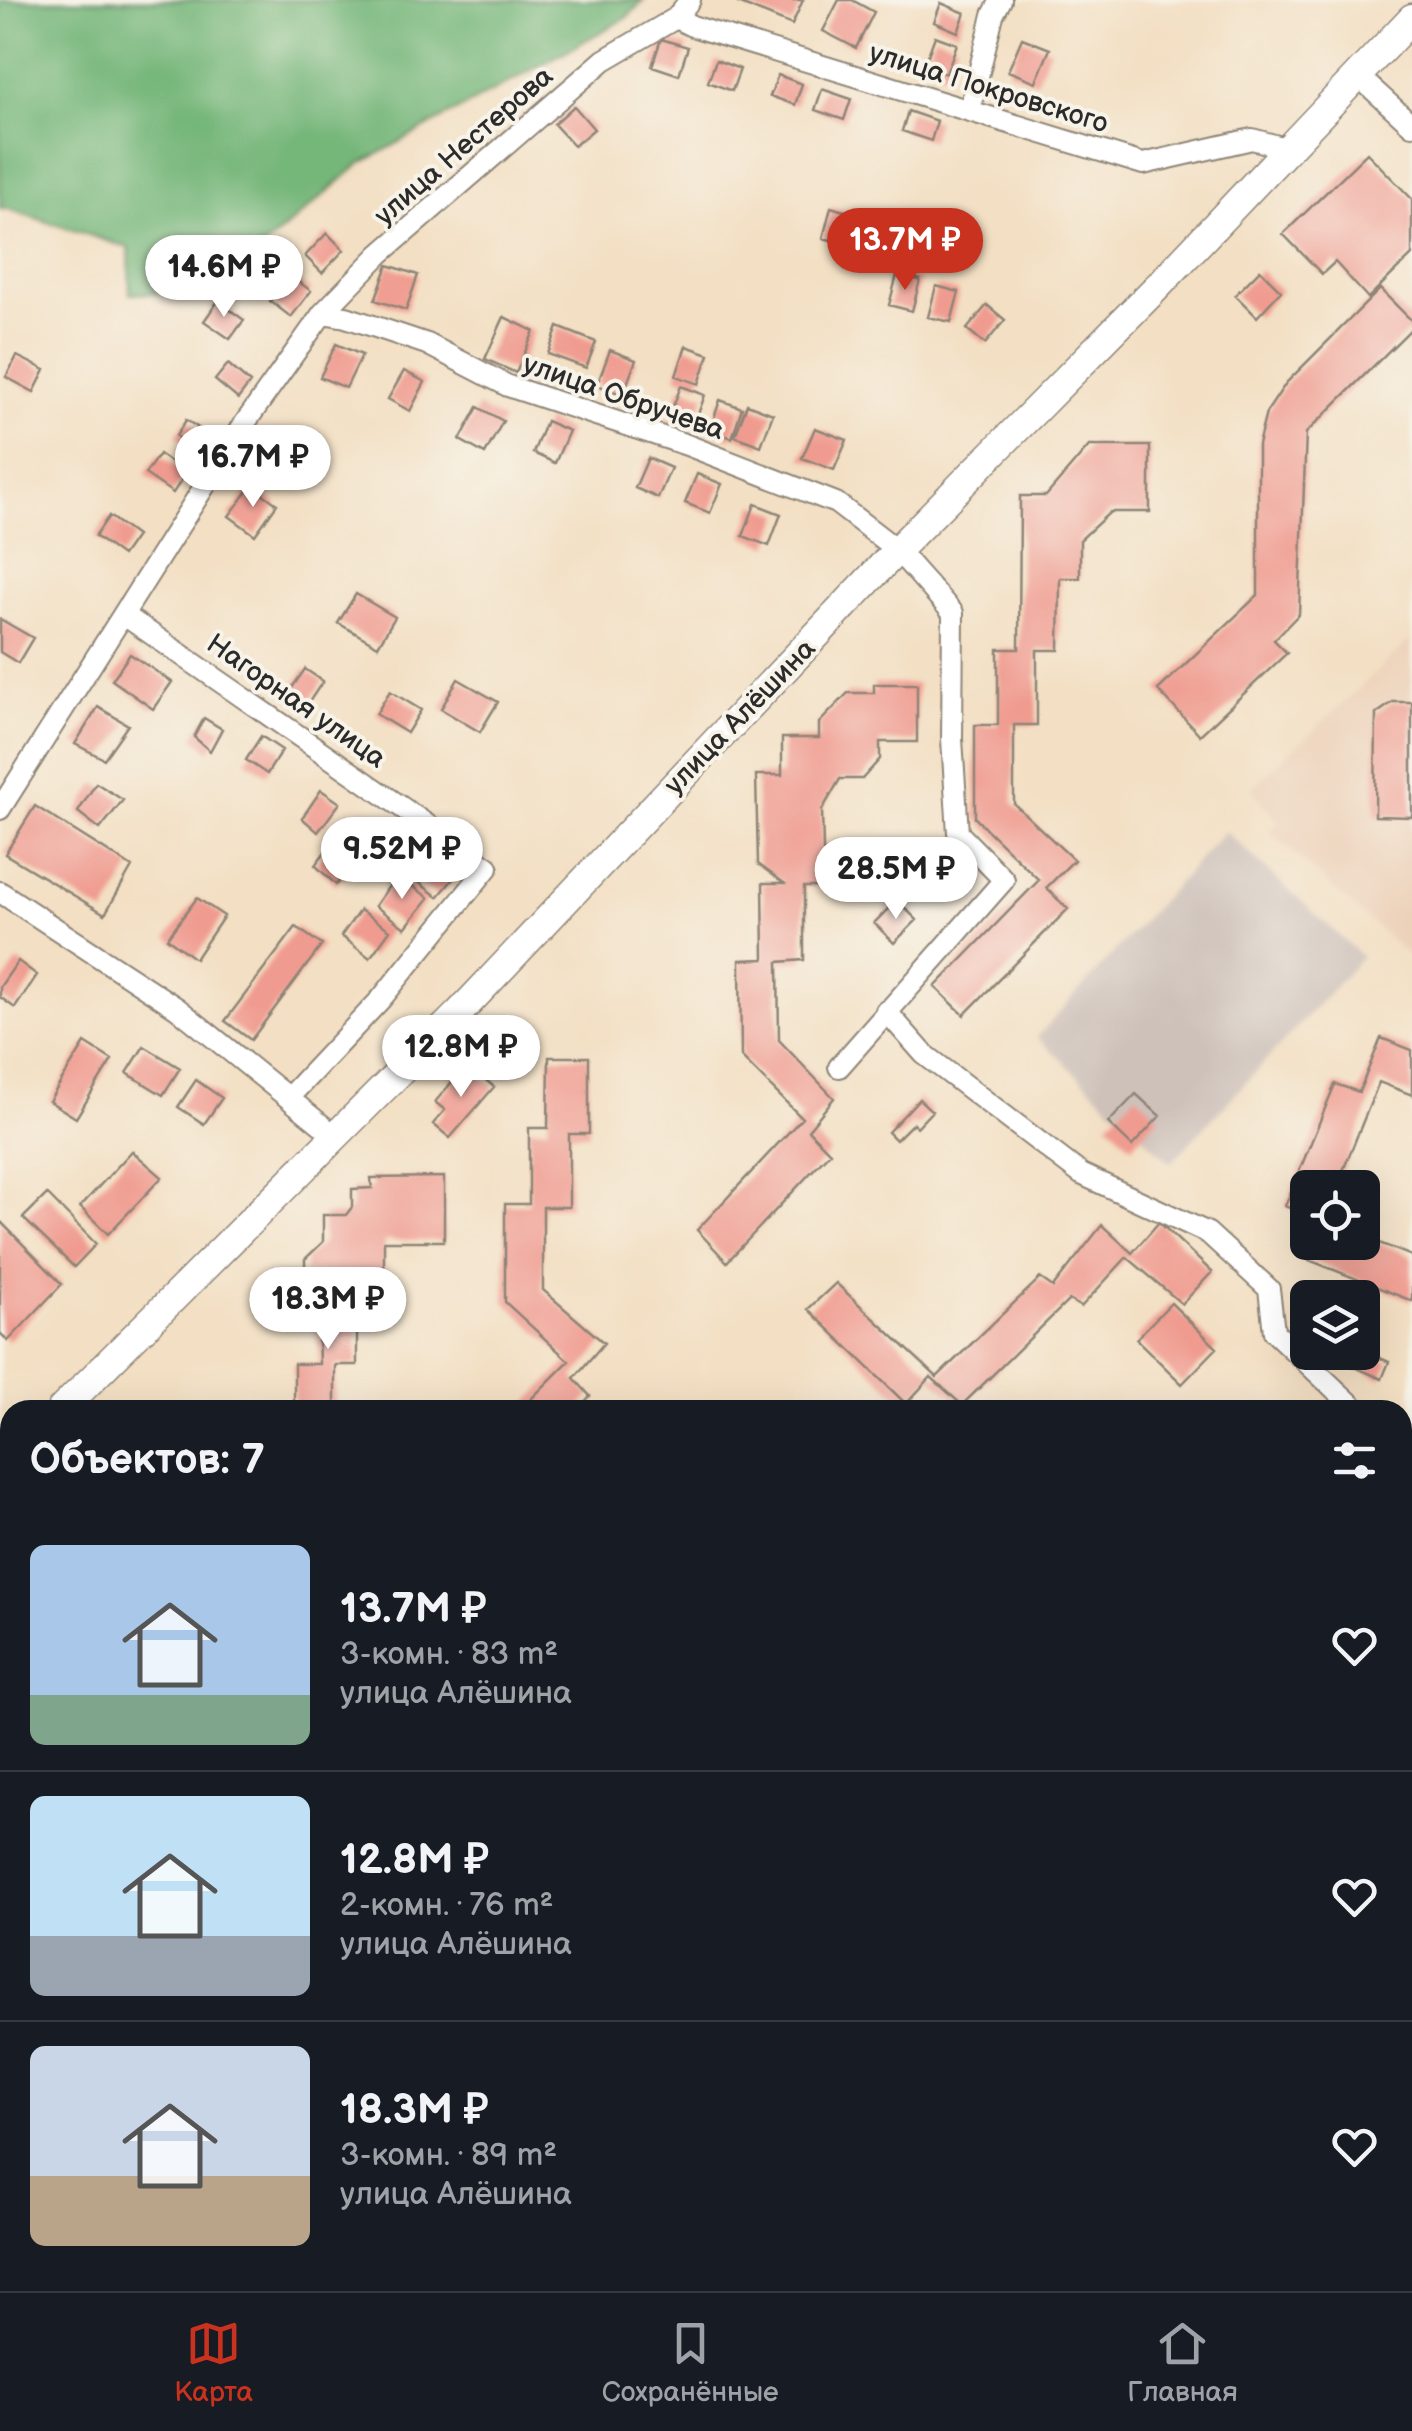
<!DOCTYPE html>
<html lang="ru">
<head>
<meta charset="utf-8">
<style>
	:root { --surface:#171b24; --page:#20242c; --text:#f1f3f6; --muted:#9ea1a6; --line:#363941; --accent:#c8321e }
	body { margin:0; font-family:"Balsamiq Sans",sans-serif; background:var(--page); color:var(--text); height:100vh; display:flex; flex-direction:column; font-size:38px; white-space:nowrap }
	* { box-sizing:border-box; margin:0 }
	p { font-size:32px; color:var(--muted) }
	.icon { flex:none; width:55px; height:55px; fill:none; stroke:currentColor; stroke-width:2; stroke-linecap:round; stroke-linejoin:round }
	.map { position:relative; flex:1; overflow:hidden }
	.panel { position:absolute; left:0px; top:1400px; width:1412px; height:892px; display:flex; flex-direction:column; background:var(--surface); border-radius:30px 30px 0 0; box-shadow:0 10px 40px #0002 }
	.panel>* { flex:none }
	.tools { position:absolute; left:1290px; top:1170px; display:grid; gap:20px }
	.tools a { display:grid; place-items:center; width:90px; height:90px; border-radius:15px; background:var(--surface); box-shadow:0 10px 40px #0002; font-size:50px }
	.price { position:absolute; translate:-50% -85px; padding:0 22px; border-radius:35px; background:#fff; color:#222; font-size:32px; line-height:65px; filter:drop-shadow(0 2px 5px #0008) }
	.price::after { content:''; position:absolute; left:50%; top:60px; width:30px; height:22px; margin-left:-15px; background:inherit; clip-path:polygon(0 0,100% 0,50% 100%) }
	.price.active { background:var(--accent); color:#fff }
	ul { padding:0; list-style:none }
	li { display:flex; align-items:center; gap:30px; height:250px; padding:0 30px }
	li+li { border-top:2px solid var(--line) }
	li span { display:grid; place-items:center; flex:none; width:280px; height:200px; border-radius:15px; color:#555 }
	li>.icon { margin-inline-start:auto }
	span .icon { width:120px; height:120px; fill:#fffc; stroke-width:1 }
	li b { font-size:42px }
	h2 { display:flex; justify-content:space-between; align-items:center; height:120px; padding:0 30px; font-size:42px }
	.menu { display:flex; justify-content:space-around; align-items:center; height:140px; border-top:2px solid var(--line); background:var(--surface); font-size:28px; color:var(--muted) }
	.menu a { display:grid; justify-items:center; gap:5px }
	.menu .active { color:var(--accent) }
	.map>svg:first-child { display:block }
</style>
</head>
<body>
<div class="map">
<svg width="1412" height="2291" viewBox="0 0 1412 2291">
	<rect width="100%" height="100%" fill="#f7f3e8"/>
	<filter id="ink" filterUnits="userSpaceOnUse"><feTurbulence type="fractalNoise" baseFrequency=".01" numOctaves="2"/><feDisplacementMap in="SourceGraphic" scale="20" xChannelSelector="R" yChannelSelector="G"/><feConvolveMatrix kernelMatrix="1 2 1 2 8 2 1 2 1" color-interpolation-filters="sRGB"/></filter>
	<filter id="wash" filterUnits="userSpaceOnUse"><feTurbulence type="fractalNoise" baseFrequency=".0048" numOctaves="4" result="noise"/><feDisplacementMap in="SourceGraphic" scale="40" xChannelSelector="R" yChannelSelector="G"/><feGaussianBlur stdDeviation="2.25" result="paint"/><feColorMatrix in="noise" values="0 0 0 0 0 0 0 0 0 0 0 0 0 0 0 0 0 1.4 0 .05"/><feComposite in="paint" operator="in"/></filter>
	<g filter="url(#wash)">
		<rect width="100%" height="100%" fill="#f3dfc3"/>
		<path fill="#edd2ba" d="M1412 639V959L1270 831 1280 823 1251 788Z"/>
		<path fill="#cec1ba" d="M1225 831 1362 957 1171 1163 1037 1037Z"/>
		<path fill="#90d58e" stroke="#5e805c" stroke-width="2.5" d="M0 1525 10 1526V1655L0 1645Z"/>
		<path fill="#74b679" stroke="#507052" stroke-width="2.5" d="M0 0H644L626 18 360 164 212 291 130 294 129 248 5 208 0 209Z
			M0 1792 10 1801V2059L0 2050Z
			M10 2069V2282H534L546 2291H0V2080Z
			M1412 2123V2291H1303L1307 2283 1402 2282 1403 2154Z"/>
		<g id="blocks">
			<path fill="#f09b90" d="M731 0H803L792 25Z
				M839 0H852L874 12 856 48 823 31Z
				M941 3 965 13 958 32 934 22Z
				M935 36 957 44 946 74 924 66Z
				M1022 38 1050 49 1036 82 1008 71Z
				M661 39 688 47 679 75 652 66Z
				M716 60 740 69 732 91 708 82Z
				M778 75 802 84 795 105 770 96Z
				M822 89 851 99 844 120 815 110Z
				M574 106 594 129 574 146 554 124Z
				M908 111 937 121 931 141 902 131Z
				M1367 153 1412 199V255L1368 298 1335 262 1322 274 1283 234Z
				M831 207 854 214 846 244 823 238Z
				M327 233 344 250 322 273 305 256Z
				M388 265 418 275 406 310 375 300Z
				M1260 270 1281 291 1257 317 1235 295Z
				M290 275 311 291 291 317 270 301Z
				M897 275 920 280 912 311 889 305Z
				M936 286 959 292 951 322 928 317Z
				M1380 289 1412 321V328L1306 433 1299 614 1274 640 1287 653 1200 735 1158 690 1258 595V445L1266 413 1286 383Z
				M218 301 244 320 230 339 204 321Z
				M987 305 1005 320 985 344 967 329Z
				M504 317 534 331 516 373 485 359Z
				M558 327 596 342 586 368 548 354Z
				M336 344 362 355 346 388 320 377Z
				M686 346 709 354 699 384 676 376Z
				M610 350 636 360 623 395 597 385Z
				M17 356 45 370 34 392 6 377Z
				M228 364 250 383 238 399 215 380Z
				M404 371 425 382 410 411 388 399Z
				M681 386 705 395 693 428 668 419Z
				M720 400 742 408 732 438 710 430Z
				M747 404 773 414 761 446 735 436Z
				M478 407 503 421 485 454 460 440Z
				M186 420 211 436 200 453 176 436Z
				M546 421 569 431 555 463 533 453Z
				M815 428 847 440 834 470 802 458Z
				M1089 446H1150V512H1110L1080 540V578H1060L1059 650H1037V725H1014V804L1074 860 1046 888 1068 909 964 1015 935 987 1039 880 975 818V725H998V649H1019L1020 496H1046Z
				M159 454 186 473 173 493 145 474Z
				M648 458 671 468 658 498 635 488Z
				M697 474 722 484 710 513 685 503Z
				M252 486 277 504 255 535 229 516Z
				M755 504 781 514 769 546 743 536Z
				M109 516 136 536 122 556 95 536Z
				M356 594 395 617 378 646 338 623Z
				M0 619 33 638 18 663 0 652Z
				M130 654 172 682 153 709 112 680Z
				M305 669 323 681 305 708 287 695Z
				M458 679 498 702 480 732 441 709Z
				M874 684H917V742H880V759L862 779H840L822 810 824 887H804V960L778 962 779 1040 834 1098 808 1130 830 1152 727 1262 697 1230 802 1118 741 1057 740 960 764 959 763 883H784L758 864 756 775H782V738H819V723L848 693H874Z
				M390 691 421 710 407 733 376 714Z
				M1393 702H1412V817L1375 816 1376 714Z
				M98 707 128 725 104 759 75 744Z
				M204 718 222 729 210 751 194 737Z
				M261 736 282 750 267 774 246 760Z
				M96 783 123 800 100 829 78 812Z
				M321 790 340 803 318 832 302 818Z
				M35 806 132 867 105 914 5 854Z
				M341 831 366 847 336 885 315 865Z
				M429 844 463 867 438 897 406 873Z
				M397 875 429 898 405 928 375 906Z
				M197 898 224 916 195 959 167 938Z
				M897 900 917 920 894 943 874 923Z
				M360 910 390 930 370 958 341 936Z
				M296 927 322 945 251 1040 225 1021Z
				M18 961 37 975 15 1008 0 997V987Z
				M1381 1038 1412 1050V1095L1379 1082 1336 1188H1308V1216L1285 1206 1335 1084 1359 1092Z
				M85 1043 112 1060 76 1118 49 1101Z
				M144 1046 180 1068 163 1095 127 1073Z
				M549 1057H589V1134H569V1207H543V1290L604 1343 574 1378 590 1396 577 1410H520L569 1361 505 1302V1204H529V1128H548Z
				M467 1064 494 1087 450 1138 433 1124 445 1110 435 1102Z
				M196 1080 222 1098 204 1124 178 1107Z
				M1136 1094 1160 1116 1132 1146 1108 1123Z
				M919 1099 932 1111 917 1127 913 1123 896 1140 888 1132Z
				M132 1151 162 1177 108 1234 80 1207Z
				M444 1177V1241H384V1273H305V1259L323 1242V1215H346L352 1207V1189L372 1188 371 1178Z
				M47 1194 96 1244 74 1267 23 1218Z
				M0 1221 62 1284 8 1341 0 1333Z
				M1159 1222 1212 1272 1182 1304 1127 1257 1081 1307 1069 1300 962 1405 931 1377 906 1404 808 1309 836 1283 937 1377 1040 1278 1053 1287 1102 1225 1132 1253Z
				M1362 1236 1412 1256V1301L1299 1256 1305 1242H1362Z
				M317 1293H357V1365H335V1410H294V1364H319Z
				M1171 1303 1217 1348 1182 1384 1136 1339Z
				M1362 1350 1389 1362 1382 1379 1348 1364 1353 1352H1362Z"/>
		</g>
	</g>
	<g filter="url(#ink)">
		<use href="#blocks" fill-opacity="0" stroke="#8f8577" stroke-width="2.5"/>
		<g fill="none" stroke-linecap="round" stroke-linejoin="round">
			<g stroke="#8f8577" stroke-width="24">
				<path id="street" d="M676 18 692 26 1143 164 1252 139 1289 149
					M1357 75 1412 125
					M970 109 993 15 1001 0
					M323 313 346 317 427 344 508 386 687 445 836 503 897 550 953 613 952 739 958 833 1004 880 839 1067
					M124 615 488 867 381 999 288 1098
					M0 809 240 430 323 313 380 254 604 60 676 18 690 0
					M0 892 177 1008 334 1135
					M886 1011 924 1054 1081 1174 1208 1233 1269 1289 1274 1332 1357 1410
					M1402 1512 1412 1517
					M1402 1858 1412 1880
					M786 2282 794 2291"/>
			</g>
			<g stroke="#8f8577" stroke-width="31">
				<path id="secondary" d="M61 1410 459 1013 897 550 1159 285 1412 18
					M0 1471 10 1461
					M1402 1854 1412 1828
					M1402 1969 1412 1966
					M1402 2027 1412 2023
					M1083 2291 1085 2282
					M1227 2291 1231 2282"/>
			</g>
			<use href="#street" stroke="#fff" stroke-width="20"/>
			<use href="#secondary" stroke="#fff" stroke-width="28"/>
			<path stroke="#2b2b2b" stroke-width="2.5" d="M1402 2006 1412 2002
				M1178 2291 1182 2282"/>
		</g>
	</g>
	<g text-anchor="middle" stroke-width="8" stroke-linejoin="round" paint-order="stroke">
		<g font-size="28" fill="#2b2b2b" stroke="#f7f3e8">
			<text transform="translate(989 87) rotate(17)" y="10">улица Покровского</text>
			<text transform="translate(463 145) rotate(-41)" y="10">улица Нестерова</text>
			<text transform="translate(624 396) rotate(19)" y="10">улица Обручева</text>
			<text transform="translate(297 700) rotate(35)" y="10">Нагорная улица</text>
			<text transform="translate(739 716) rotate(-46)" y="10">улица Алёшина</text>
		</g>
	</g>
</svg>
<div class="tools">
<a><svg class="icon" aria-label="locate" viewBox="0 0 24 24"><circle cx="12" cy="12" r="6"/><path d="M12 2v4M12 18v4M2 12h4M18 12h4"/></svg></a>
<a><svg class="icon" aria-label="layers" viewBox="0 0 24 24"><path d="M12 4l9 5-9 5-9-5zM3 14l9 5 9-5"/></svg></a>
</div>
<b class="price active" style="left:905px;top:293px">13.7M ₽</b>
<b class="price" style="left:224px;top:320px">14.6M ₽</b>
<b class="price" style="left:253px;top:510px">16.7M ₽</b>
<b class="price" style="left:402px;top:902px">9.52M ₽</b>
<b class="price" style="left:896px;top:922px">28.5M ₽</b>
<b class="price" style="left:461px;top:1100px">12.8M ₽</b>
<b class="price" style="left:328px;top:1352px">18.3M ₽</b>
<section class="panel">
<h2>Объектов: 7<svg class="icon" aria-label="filters" viewBox="0 0 24 24"><path d="M4 7h16M4 17h16"/><circle cx="9" cy="7" r="2"/><circle cx="15" cy="17" r="2"/></svg></h2>
<ul>
<li><span style="background:linear-gradient(#a9c7e8 75%,#7fa58c 0)"><svg class="icon" aria-label="home" viewBox="0 0 24 24"><path d="M3 11l9-7 9 7M6 9v11h12V9"/></svg></span><div><b>13.7M ₽</b><p>3-комн. · 83 m²</p><p>улица Алёшина</p></div><svg class="icon" aria-label="heart" viewBox="0 0 24 24"><path d="M12 20l-8-8c-3-5 5-10 8-4 3-6 11-1 8 4z"/></svg></li>
<li><span style="background:linear-gradient(#bfe0f5 70%,#9aa5b1 0)"><svg class="icon" aria-label="home" viewBox="0 0 24 24"><path d="M3 11l9-7 9 7M6 9v11h12V9"/></svg></span><div><b>12.8M ₽</b><p>2-комн. · 76 m²</p><p>улица Алёшина</p></div><svg class="icon" aria-label="heart" viewBox="0 0 24 24"><path d="M12 20l-8-8c-3-5 5-10 8-4 3-6 11-1 8 4z"/></svg></li>
<li><span style="background:linear-gradient(#c9d6e8 65%,#b9a48a 0)"><svg class="icon" aria-label="home" viewBox="0 0 24 24"><path d="M3 11l9-7 9 7M6 9v11h12V9"/></svg></span><div><b>18.3M ₽</b><p>3-комн. · 89 m²</p><p>улица Алёшина</p></div><svg class="icon" aria-label="heart" viewBox="0 0 24 24"><path d="M12 20l-8-8c-3-5 5-10 8-4 3-6 11-1 8 4z"/></svg></li>
</ul>
</section>
</div>
<nav class="menu">
<a class="active"><svg class="icon" aria-label="map" viewBox="0 0 24 24"><path d="M3 6l6-2 6 2 6-2v14l-6 2-6-2-6 2zM9 4v14M15 6v14"/></svg>Карта</a>
<a><svg class="icon" aria-label="saved" viewBox="0 0 24 24"><path d="M7 4h10v16l-5-4-5 4z"/></svg>Сохранённые</a>
<a><svg class="icon" aria-label="home" viewBox="0 0 24 24"><path d="M3 11l9-7 9 7M6 9v11h12V9"/></svg>Главная</a>
</nav>
</body>
</html>
